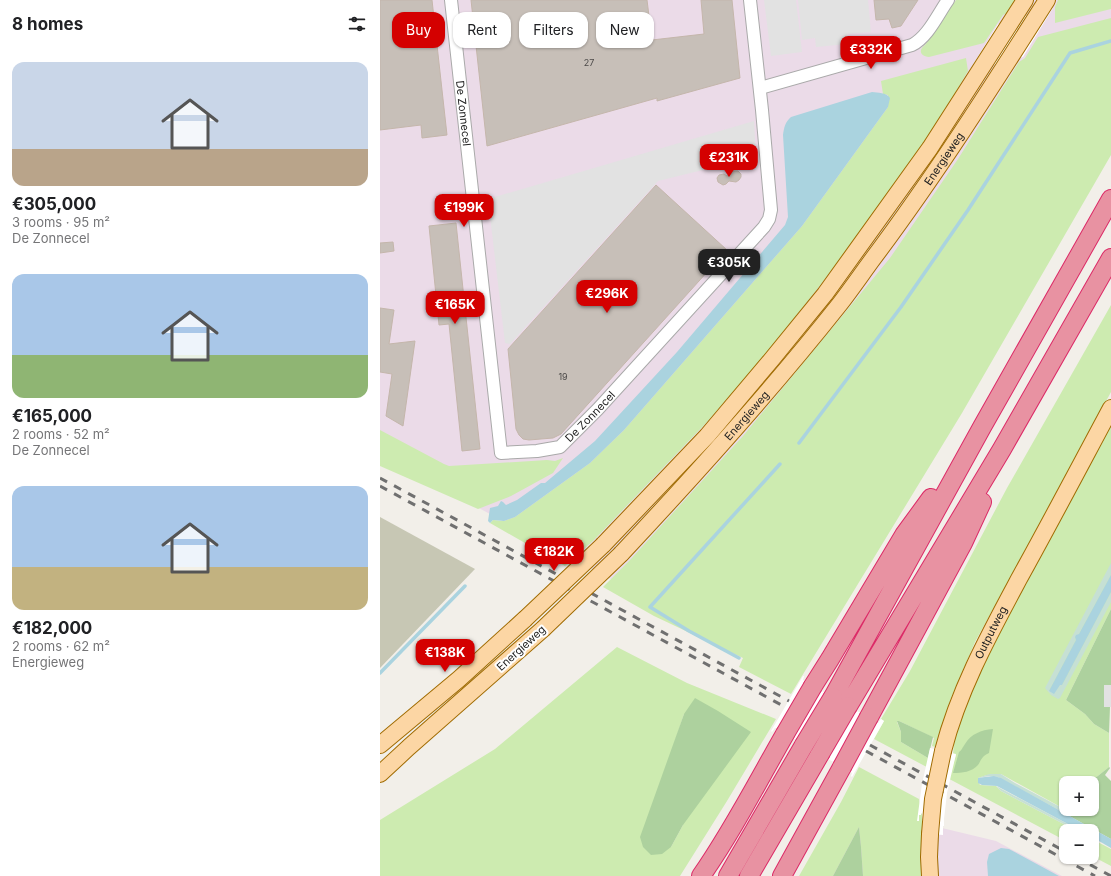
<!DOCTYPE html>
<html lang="en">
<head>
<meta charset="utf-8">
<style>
	:root { --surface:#fff; --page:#f2f2f2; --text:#202124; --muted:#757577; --accent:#d40000 }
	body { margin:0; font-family:Inter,sans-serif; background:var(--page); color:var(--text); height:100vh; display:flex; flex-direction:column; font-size:15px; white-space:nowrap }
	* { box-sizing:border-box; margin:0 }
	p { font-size:13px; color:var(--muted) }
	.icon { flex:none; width:22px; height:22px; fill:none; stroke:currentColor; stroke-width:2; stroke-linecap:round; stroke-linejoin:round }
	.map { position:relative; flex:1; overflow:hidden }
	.drawer { display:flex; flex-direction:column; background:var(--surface); width:380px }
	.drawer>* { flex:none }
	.banner { position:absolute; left:12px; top:12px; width:380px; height:36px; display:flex; gap:8px }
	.fabs { position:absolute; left:679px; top:776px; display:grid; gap:8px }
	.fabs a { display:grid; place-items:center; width:40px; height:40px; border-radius:8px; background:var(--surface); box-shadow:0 1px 3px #0004; font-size:20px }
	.price { position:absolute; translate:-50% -34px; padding:0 9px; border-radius:8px; background:var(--accent); color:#fff; font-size:13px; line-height:26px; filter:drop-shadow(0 1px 2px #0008) }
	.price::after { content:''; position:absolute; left:50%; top:24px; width:12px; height:9px; margin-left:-6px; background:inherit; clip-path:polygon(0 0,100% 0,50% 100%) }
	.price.selected { background:#222; color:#fff }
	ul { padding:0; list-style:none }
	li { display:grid; align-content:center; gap:8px; height:212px; padding:0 12px }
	li span { display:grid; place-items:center; height:124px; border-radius:12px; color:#555 }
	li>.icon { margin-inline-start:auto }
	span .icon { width:72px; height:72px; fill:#fffc; stroke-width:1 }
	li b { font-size:17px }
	h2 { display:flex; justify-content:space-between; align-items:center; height:48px; padding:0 12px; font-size:17px }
	.tag { padding:0 14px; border-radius:12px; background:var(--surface); box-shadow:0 1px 3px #0004; font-size:14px; line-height:36px }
	.tag.selected { background:var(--accent); color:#fff }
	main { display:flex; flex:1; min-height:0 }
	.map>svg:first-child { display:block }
</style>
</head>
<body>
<main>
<section class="drawer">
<h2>8 homes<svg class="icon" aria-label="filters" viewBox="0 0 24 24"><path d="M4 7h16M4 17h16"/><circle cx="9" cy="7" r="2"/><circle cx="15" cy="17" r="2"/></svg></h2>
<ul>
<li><span style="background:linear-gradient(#c9d6e8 70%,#b9a48a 0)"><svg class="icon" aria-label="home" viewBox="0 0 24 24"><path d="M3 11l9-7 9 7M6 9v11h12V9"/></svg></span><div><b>€305,000</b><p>3 rooms · 95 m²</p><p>De Zonnecel</p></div></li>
<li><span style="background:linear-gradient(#a9c7e8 65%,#8fb573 0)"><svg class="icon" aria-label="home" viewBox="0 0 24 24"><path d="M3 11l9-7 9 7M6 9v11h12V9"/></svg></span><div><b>€165,000</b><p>2 rooms · 52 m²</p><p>De Zonnecel</p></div></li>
<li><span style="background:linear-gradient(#a9c7e8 65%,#c2b280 0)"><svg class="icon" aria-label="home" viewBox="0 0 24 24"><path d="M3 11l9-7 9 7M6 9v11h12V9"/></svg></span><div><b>€182,000</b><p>2 rooms · 62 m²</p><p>Energieweg</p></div></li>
</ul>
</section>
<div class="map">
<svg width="731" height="876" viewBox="0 0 731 876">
	<rect width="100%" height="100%" fill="#f2efe9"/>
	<path fill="#ebdbe8" d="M0 0H731V89L395 667 0 455Z
		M483 809 616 841 682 876H440Z"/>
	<path fill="#c7c7b4" d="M0 517 95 569 0 668Z"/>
	<path fill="#cdebb0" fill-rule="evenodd" d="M576 0H635L627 13 623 15 604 43 549 57C540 56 538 50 545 45Z
		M678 0H731V9L675 23V7Z
		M731 18V155L582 413 411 694 359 667 363 658 274 616 223 587 250 560 363 436 510 258 578 159 639 62 645 58 658 37Z
		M586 58 588 71 563 114 507 197 438 288 385 355 327 422 214 540 185 566 110 523 113 520 124 521 135 517 210 463 244 430 422 226 508 107V95L503 94 501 81Z
		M731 305V392L595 642 571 698 555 747 552 746 554 738 519 721 517 722 521 732V742L548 758 571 771 576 755 573 754 575 734 582 714 611 646 731 421V609L686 700 705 714 714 724 729 733V767L709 783H686V810L621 774 607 775 598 778V781L600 785 616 786 621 791 697 831H686V841L494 739 504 721 501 719 530 671 627 488Z
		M0 430 64 464 69 466 167 460 175 461 183 458 173 473 131 496 98 509 0 466Z
		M237 647 307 683 396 719 347 801 300 876H0V820L115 749ZM304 714 303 825 291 847 289 759Z
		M479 767 539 799 542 815V843L545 876H483L481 847 479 827 453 876H419L461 802Z
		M712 839 731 849V866L712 856Z"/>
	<path fill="#add19e" d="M731 609V685L724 686V707H730L729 733 714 724 705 714 686 700Z
		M315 698 338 711 371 732 303 825 291 847 282 854 271 855 263 847 260 837 304 714Z
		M517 721H519L553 737 548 758 521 742V732Z
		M613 729 609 753C601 757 602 759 598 765 592 772 582 773 573 773L579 752C582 750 582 748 585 744 591 734 601 730 613 729Z
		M729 767 730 768 725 775 731 781V839L684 813 686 809H712V783H709Z
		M479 827 481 847 483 876H453Z"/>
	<path fill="#c6e0d4" d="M731 563V575L699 634 695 637 696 640 669 691 680 685H682L731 592V602L680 698 678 699 671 695 665 688Z
		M609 774H621L624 776 635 783 686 810 684 813 618 777 609 776 598 778Z
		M616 786 701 831H697L621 791Z"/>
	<path fill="#e2e2e2" d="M384 0H416L422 52 391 56Z
		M418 0H488L491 32 467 34V44L436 47 435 38 422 40Z
		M374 121 376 157 278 181 130 344 125 343 108 199Z
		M724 685H731V707H724Z"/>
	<path fill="#aad3df" d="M492 92C498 93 506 92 510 98L508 107 422 226 244 430 210 463 135 517 124 521 113 520 110 523 108 521 110 508 118 506 121 501 123 502 126 505 137 500 161 483H165L215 441 297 352 405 225 408 217 403 135C404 128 405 122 411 117Z
		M731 575V592L682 685H680L674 694 669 691 696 640 695 637 696 635 699 634Z
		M614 776 621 778 731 839V848L712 837V831H701L617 786 602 785 598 783V778L605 777Z
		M621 848 629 849 679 876H608L607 862 609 854Z"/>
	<path fill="#fff" d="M673 8 643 57 589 71 618 24Z
		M423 676H424L423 680 498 723 501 719 504 721 472 777 471 776 472 773 395 728 392 732 391 731Z
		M550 748 576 754 567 793 564 819V826H563V835L542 833V814L541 813V815H539V821H537L542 784Z"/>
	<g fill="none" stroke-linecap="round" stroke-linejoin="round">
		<path stroke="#aad3df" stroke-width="3.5" d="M419 443 521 307 588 210 690 53 731 41
			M359 658 309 631 270 607 400 464
			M0 673 85 586"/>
	</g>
	<path fill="#c7bfb8" stroke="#c4b6ab" d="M0 0H52L67 135 42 138 41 125 0 130Z
		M91 0H267L272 40 324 34 321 0H352L360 78 277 101V98L107 146Z
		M494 0H538L521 26 512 28 509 19 496 20Z
		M353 171H358L361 174V177L359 180 356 182 349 181 346 184 343 185 338 182 337 178 339 175 344 174 347 176Z
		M276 185 347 250 181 434 173 438 149 440 143 439 139 435 136 429 128 349Z
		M76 223 100 449 82 451 69 324 59 325 49 226Z
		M13 242 14 251 0 253V243Z
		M0 308 14 310 9 344 35 341 23 426 6 416 12 374 0 372Z"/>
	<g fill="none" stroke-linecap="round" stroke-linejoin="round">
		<g stroke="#a9a9a9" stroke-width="14">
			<g id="minor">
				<path id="s1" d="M71 0 121 453 157 451 180 447 218 409 384 227 389 219 391 210 382 110 370 0"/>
				<path d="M380 88 532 45C548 37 558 14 568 0"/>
			</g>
		</g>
		<g stroke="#a06b00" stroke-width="18">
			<g id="major">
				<path d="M223 545 327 436 392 359 445 294 550 148 645 0"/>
				<path id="s2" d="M241 554C316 474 390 392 459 305 470 291 481 275 492 260 555 176 611 88 667 0"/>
				<path d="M0 745 79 679 145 619"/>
				<path id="s3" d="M563 751C579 689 610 633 640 577 671 521 701 464 731 408"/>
				<path d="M0 774 29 747 163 629"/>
				<path d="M550 876 549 857 550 834"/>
			</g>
		</g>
		<g stroke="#dc2a67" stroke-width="20">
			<path id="highway" d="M433 686 450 659 524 535 551 498
				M453 697 602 427 731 199
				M468 706 622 449 731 258
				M489 717 583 543 602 502
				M321 876C352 832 378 781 405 734
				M348 876 424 745
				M369 876 440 754
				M402 876 462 767"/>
		</g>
		<use href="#minor" stroke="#fff" stroke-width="12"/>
		<use href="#major" stroke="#fcd6a4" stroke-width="16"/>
		<use href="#highway" stroke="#e892a2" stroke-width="18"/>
		<path stroke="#707070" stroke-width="3" stroke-dasharray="8 8" stroke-linecap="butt" d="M0 478 409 701
			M0 486 405 707
			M490 745 686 852
			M486 751 715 876
			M696 857 731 876"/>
		<g stroke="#a06b00" stroke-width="18" stroke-linecap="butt">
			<path id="major-bridge" d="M145 619 223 545
				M163 629 241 554
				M550 834 553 799 563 751"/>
		</g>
		<g stroke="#dc2a67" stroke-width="20" stroke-linecap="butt">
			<path id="highway-bridge" d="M405 734 433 686
				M424 745 453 697
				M440 754 468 706
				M462 767 489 717"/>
		</g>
		<use href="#major-bridge" stroke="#fcd6a4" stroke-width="16"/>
		<use href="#highway-bridge" stroke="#e892a2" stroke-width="18"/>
	</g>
	<g text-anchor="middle" stroke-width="4" stroke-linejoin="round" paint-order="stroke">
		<g font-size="9" fill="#4b4948">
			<text x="209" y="66">27</text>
			<text x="183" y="380">19</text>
		</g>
		<g font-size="11" fill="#222" stroke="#fff">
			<text dy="4" stroke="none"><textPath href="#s1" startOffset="114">De Zonnecel</textPath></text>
			<text dy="4" stroke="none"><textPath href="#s2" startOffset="511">Energieweg</textPath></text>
			<text dy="4" stroke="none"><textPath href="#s1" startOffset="558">De Zonnecel</textPath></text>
			<text dy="4" stroke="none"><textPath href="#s2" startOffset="187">Energieweg</textPath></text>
			<text dy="4" stroke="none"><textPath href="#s3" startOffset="128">Outputweg</textPath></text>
			<text transform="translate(141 648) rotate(-42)" y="4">Energieweg</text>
		</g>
	</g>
</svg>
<div class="fabs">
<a>+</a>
<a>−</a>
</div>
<b class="price" style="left:491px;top:70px">€332K</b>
<b class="price" style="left:349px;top:178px">€231K</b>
<b class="price" style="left:84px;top:228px">€199K</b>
<b class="price selected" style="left:349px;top:283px">€305K</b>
<b class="price" style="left:227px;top:314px">€296K</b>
<b class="price" style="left:75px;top:325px">€165K</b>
<b class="price" style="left:174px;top:572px">€182K</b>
<b class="price" style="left:65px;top:673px">€138K</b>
<div class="banner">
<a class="tag selected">Buy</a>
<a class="tag">Rent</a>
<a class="tag">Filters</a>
<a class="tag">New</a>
</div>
</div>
</main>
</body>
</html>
